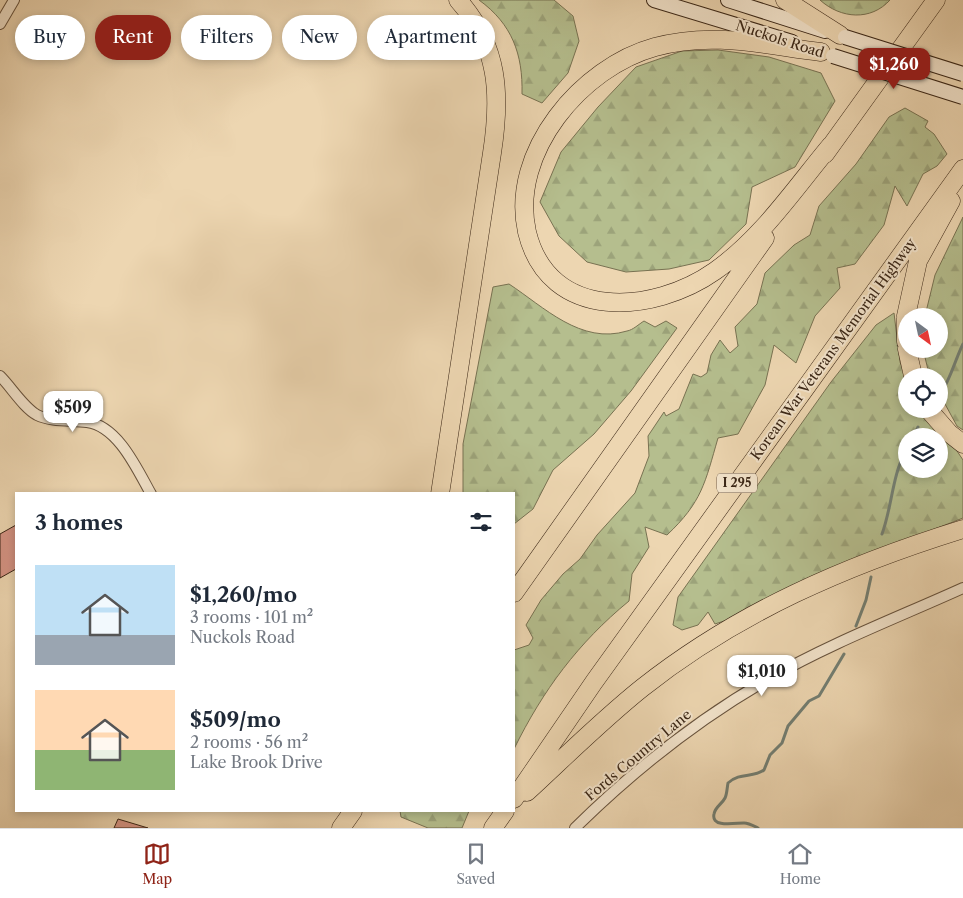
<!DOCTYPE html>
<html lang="en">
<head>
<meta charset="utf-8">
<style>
	:root { --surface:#fff; --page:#f6f6f7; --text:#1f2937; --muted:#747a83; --line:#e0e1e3; --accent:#8f2418 }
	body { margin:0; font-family:"Libre Caslon Text",serif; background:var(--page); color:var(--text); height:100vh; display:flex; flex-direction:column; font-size:19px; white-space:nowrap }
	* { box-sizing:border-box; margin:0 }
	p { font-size:16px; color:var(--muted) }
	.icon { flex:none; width:28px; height:28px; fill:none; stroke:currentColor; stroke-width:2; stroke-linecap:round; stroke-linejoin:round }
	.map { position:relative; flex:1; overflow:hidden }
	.details { position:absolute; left:15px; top:492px; width:500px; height:320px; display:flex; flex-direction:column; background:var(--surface); border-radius:0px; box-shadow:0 2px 8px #0003 }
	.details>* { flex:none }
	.guide { position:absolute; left:15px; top:15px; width:500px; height:45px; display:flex; gap:10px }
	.needle { width:32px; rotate:147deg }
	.controls { position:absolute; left:898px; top:308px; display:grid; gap:10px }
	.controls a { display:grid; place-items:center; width:50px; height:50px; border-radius:50%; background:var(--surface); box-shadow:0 2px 8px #0003; font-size:25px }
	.price { position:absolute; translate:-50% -42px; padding:0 11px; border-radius:10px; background:#fff; color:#222; font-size:16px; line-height:32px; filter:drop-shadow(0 1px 2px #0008) }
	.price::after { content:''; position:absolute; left:50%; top:30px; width:15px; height:11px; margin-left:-8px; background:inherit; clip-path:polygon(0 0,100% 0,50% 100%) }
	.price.on { background:var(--accent); color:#fff }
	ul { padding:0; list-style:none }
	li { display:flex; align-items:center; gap:15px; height:125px; padding:0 20px }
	li span { display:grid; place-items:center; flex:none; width:140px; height:100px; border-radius:0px; color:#555 }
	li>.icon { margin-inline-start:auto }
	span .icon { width:60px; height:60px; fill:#fffc; stroke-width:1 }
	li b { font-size:21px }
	h2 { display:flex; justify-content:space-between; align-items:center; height:60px; padding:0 20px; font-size:21px }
	.chip { padding:0 18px; border-radius:22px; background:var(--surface); box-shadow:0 2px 8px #0003; font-size:18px; line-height:45px }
	.chip.on { background:var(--accent); color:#fff }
	.tabs { display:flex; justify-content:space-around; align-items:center; height:70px; border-top:1px solid var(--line); background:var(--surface); font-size:14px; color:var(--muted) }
	.tabs a { display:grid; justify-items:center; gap:2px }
	.tabs .on { color:var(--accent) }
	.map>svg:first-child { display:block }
</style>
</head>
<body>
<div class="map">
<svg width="963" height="828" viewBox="0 0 963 828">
	<defs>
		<pattern id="forest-firs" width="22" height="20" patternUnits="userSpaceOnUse" patternTransform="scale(1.25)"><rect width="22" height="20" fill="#b5be8e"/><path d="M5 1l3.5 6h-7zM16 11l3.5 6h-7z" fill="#9ca37a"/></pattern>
	</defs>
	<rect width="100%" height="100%" fill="#edd6b1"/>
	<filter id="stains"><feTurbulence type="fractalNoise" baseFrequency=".004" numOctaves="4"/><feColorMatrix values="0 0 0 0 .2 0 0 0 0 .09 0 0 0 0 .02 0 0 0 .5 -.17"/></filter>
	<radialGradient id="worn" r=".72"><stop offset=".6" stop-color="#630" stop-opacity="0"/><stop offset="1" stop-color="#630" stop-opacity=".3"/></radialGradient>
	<path fill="url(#forest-firs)" stroke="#787252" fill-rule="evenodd" d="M479 0H554L573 16 579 41 568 73 542 103 522 94C523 54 512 24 479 0Z
		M820 0H890C871 21 841 19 820 0Z
		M718 50 769 57 821 73 835 101 795 167 752 187 746 224 709 260 669 269 626 272 587 262 559 236 540 202 561 152 598 107 636 67 682 51Z
		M905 108 928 121 925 127 934 134 947 154 937 166 923 174 907 206 895 186 884 225 855 264 837 268 840 288 815 316 796 363 774 345 765 385 738 434 718 438C705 483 702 502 667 535L645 527 649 547 632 574 629 601C578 643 543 690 514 749V650L529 645 533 638 526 625 541 600 563 574 580 559 597 535 635 493 649 456 648 436 664 412 666 416 679 409 693 374 701 377 707 373 711 355 720 340 730 353 738 346 735 327 757 304 765 273 794 245 810 235 819 206 856 164 889 117Z
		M963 217V430L957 426 939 393V376H930L929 374 923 349H939V316H925L935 275Z
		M509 284C544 307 581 345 627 331 633 330 639 324 644 321L655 327 666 321 677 328 631 391 594 434 553 470 533 509 514 524V494H463V444L493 287Z
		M894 313 900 362 906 378V409H922L933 427 957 451 963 460V518L855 560 736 617 715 624 708 612 698 625 682 630 673 625 678 597 831 382 876 325ZM906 436H939V469H906Z
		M400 811H469L462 828H428L401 817Z"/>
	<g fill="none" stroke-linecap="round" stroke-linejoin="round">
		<path stroke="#737e72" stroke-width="3" d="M941 393C951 378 955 360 963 344
			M913 436 918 427
			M882 534C892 507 892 476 906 450
			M856 626 866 600 871 577
			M758 828C754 826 749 823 744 823 735 823 711 828 714 814 715 807 722 804 725 798 727 794 727 788 728 783 740 772 753 778 764 770L770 755 782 743 788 726 809 701 819 696 844 654"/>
	</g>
	<path fill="#d69586" stroke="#3a2616" d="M16 525V569L0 578V534Z
		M118 819 148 828H114Z"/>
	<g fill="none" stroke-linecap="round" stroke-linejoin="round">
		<g stroke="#67523d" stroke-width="12">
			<path id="street" d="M0 24 14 0
				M0 376C12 388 23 407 37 415 51 422 71 420 87 422 118 426 137 469 151 494
				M575 828C634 770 698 719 770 678 831 643 899 617 963 588"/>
		</g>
		<g stroke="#3a2616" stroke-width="16">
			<path id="secondary" d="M654 0 792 42
				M728 0 825 31"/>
		</g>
		<g stroke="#3a2616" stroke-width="19">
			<path id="highway" d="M785 0 840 35
				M821 52C763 45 713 31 655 47 582 67 509 152 527 232 549 323 654 314 715 271 762 238 795 188 831 145
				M825 154 936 0
				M906 316 918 261 951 201
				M906 318V342
				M907 349 913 376
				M928 409 949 433 963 444
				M440 494 492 153C501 95 499 46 458 0
				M514 593 765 238
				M527 792C565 757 602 720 642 688 738 612 847 565 963 529
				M514 799 594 682 963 169
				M341 828 353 811
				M493 828 505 811"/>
		</g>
		<use href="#street" stroke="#f3e4cc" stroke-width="10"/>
		<use href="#secondary" stroke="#f3e4cc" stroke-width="14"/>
		<use href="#highway" stroke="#edd6b1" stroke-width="18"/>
		<g stroke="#3a2616" stroke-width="16" stroke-linecap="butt">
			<path id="secondary-bridge" d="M845 37 963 74
				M833 56 963 97"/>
		</g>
		<use href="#secondary-bridge" stroke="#f3e4cc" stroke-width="14"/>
	</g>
	<g text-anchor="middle" stroke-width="4" stroke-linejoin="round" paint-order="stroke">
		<rect fill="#f3e4cc" stroke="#725f4d" stroke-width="1" x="717" y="473.5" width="40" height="19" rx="4"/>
		<g font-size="12" font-weight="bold" fill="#3a2616">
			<text x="737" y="487">I 295</text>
		</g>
		<g font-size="14" fill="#3a2616" stroke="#f3e4cc">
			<text transform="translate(780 39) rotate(18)" y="5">Nuckols Road</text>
			<text transform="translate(833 349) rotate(-54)" y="5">Korean War Veterans Memorial Highway</text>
			<text transform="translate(638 755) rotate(-40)" y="5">Fords Country Lane</text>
		</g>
	</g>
	<rect width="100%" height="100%" filter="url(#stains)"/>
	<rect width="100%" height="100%" fill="url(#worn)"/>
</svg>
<div class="controls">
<a><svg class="needle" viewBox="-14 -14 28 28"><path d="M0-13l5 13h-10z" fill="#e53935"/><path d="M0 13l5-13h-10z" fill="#747a83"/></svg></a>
<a><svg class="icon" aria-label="locate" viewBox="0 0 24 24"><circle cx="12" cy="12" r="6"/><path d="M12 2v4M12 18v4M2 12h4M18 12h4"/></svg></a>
<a><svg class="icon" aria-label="layers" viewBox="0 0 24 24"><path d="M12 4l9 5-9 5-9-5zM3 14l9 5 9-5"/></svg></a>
</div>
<b class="price on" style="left:894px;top:90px">$1,260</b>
<b class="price" style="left:73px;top:433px">$509</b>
<b class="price" style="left:762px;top:697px">$1,010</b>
<div class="guide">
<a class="chip">Buy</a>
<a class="chip on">Rent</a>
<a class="chip">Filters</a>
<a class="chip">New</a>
<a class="chip">Apartment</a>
</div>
<section class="details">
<h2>3 homes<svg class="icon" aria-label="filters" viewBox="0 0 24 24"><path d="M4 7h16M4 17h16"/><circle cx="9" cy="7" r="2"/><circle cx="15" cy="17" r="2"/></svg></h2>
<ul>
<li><span style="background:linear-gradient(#bfe0f5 70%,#9aa5b1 0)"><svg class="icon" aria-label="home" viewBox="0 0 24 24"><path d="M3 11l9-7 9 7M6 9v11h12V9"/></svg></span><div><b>$1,260/mo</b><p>3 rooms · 101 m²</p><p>Nuckols Road</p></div></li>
<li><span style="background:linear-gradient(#ffd9b3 60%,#8fb573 0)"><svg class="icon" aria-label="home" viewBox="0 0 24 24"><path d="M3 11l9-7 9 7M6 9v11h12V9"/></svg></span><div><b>$509/mo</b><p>2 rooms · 56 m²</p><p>Lake Brook Drive</p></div></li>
</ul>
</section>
</div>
<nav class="tabs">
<a class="on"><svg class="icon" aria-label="map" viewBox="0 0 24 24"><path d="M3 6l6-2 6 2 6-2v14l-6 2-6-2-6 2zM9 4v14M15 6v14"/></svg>Map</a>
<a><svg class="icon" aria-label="saved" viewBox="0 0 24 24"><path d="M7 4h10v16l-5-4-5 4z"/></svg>Saved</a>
<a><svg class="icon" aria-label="home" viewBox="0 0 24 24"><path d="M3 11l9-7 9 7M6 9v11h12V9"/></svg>Home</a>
</nav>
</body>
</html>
